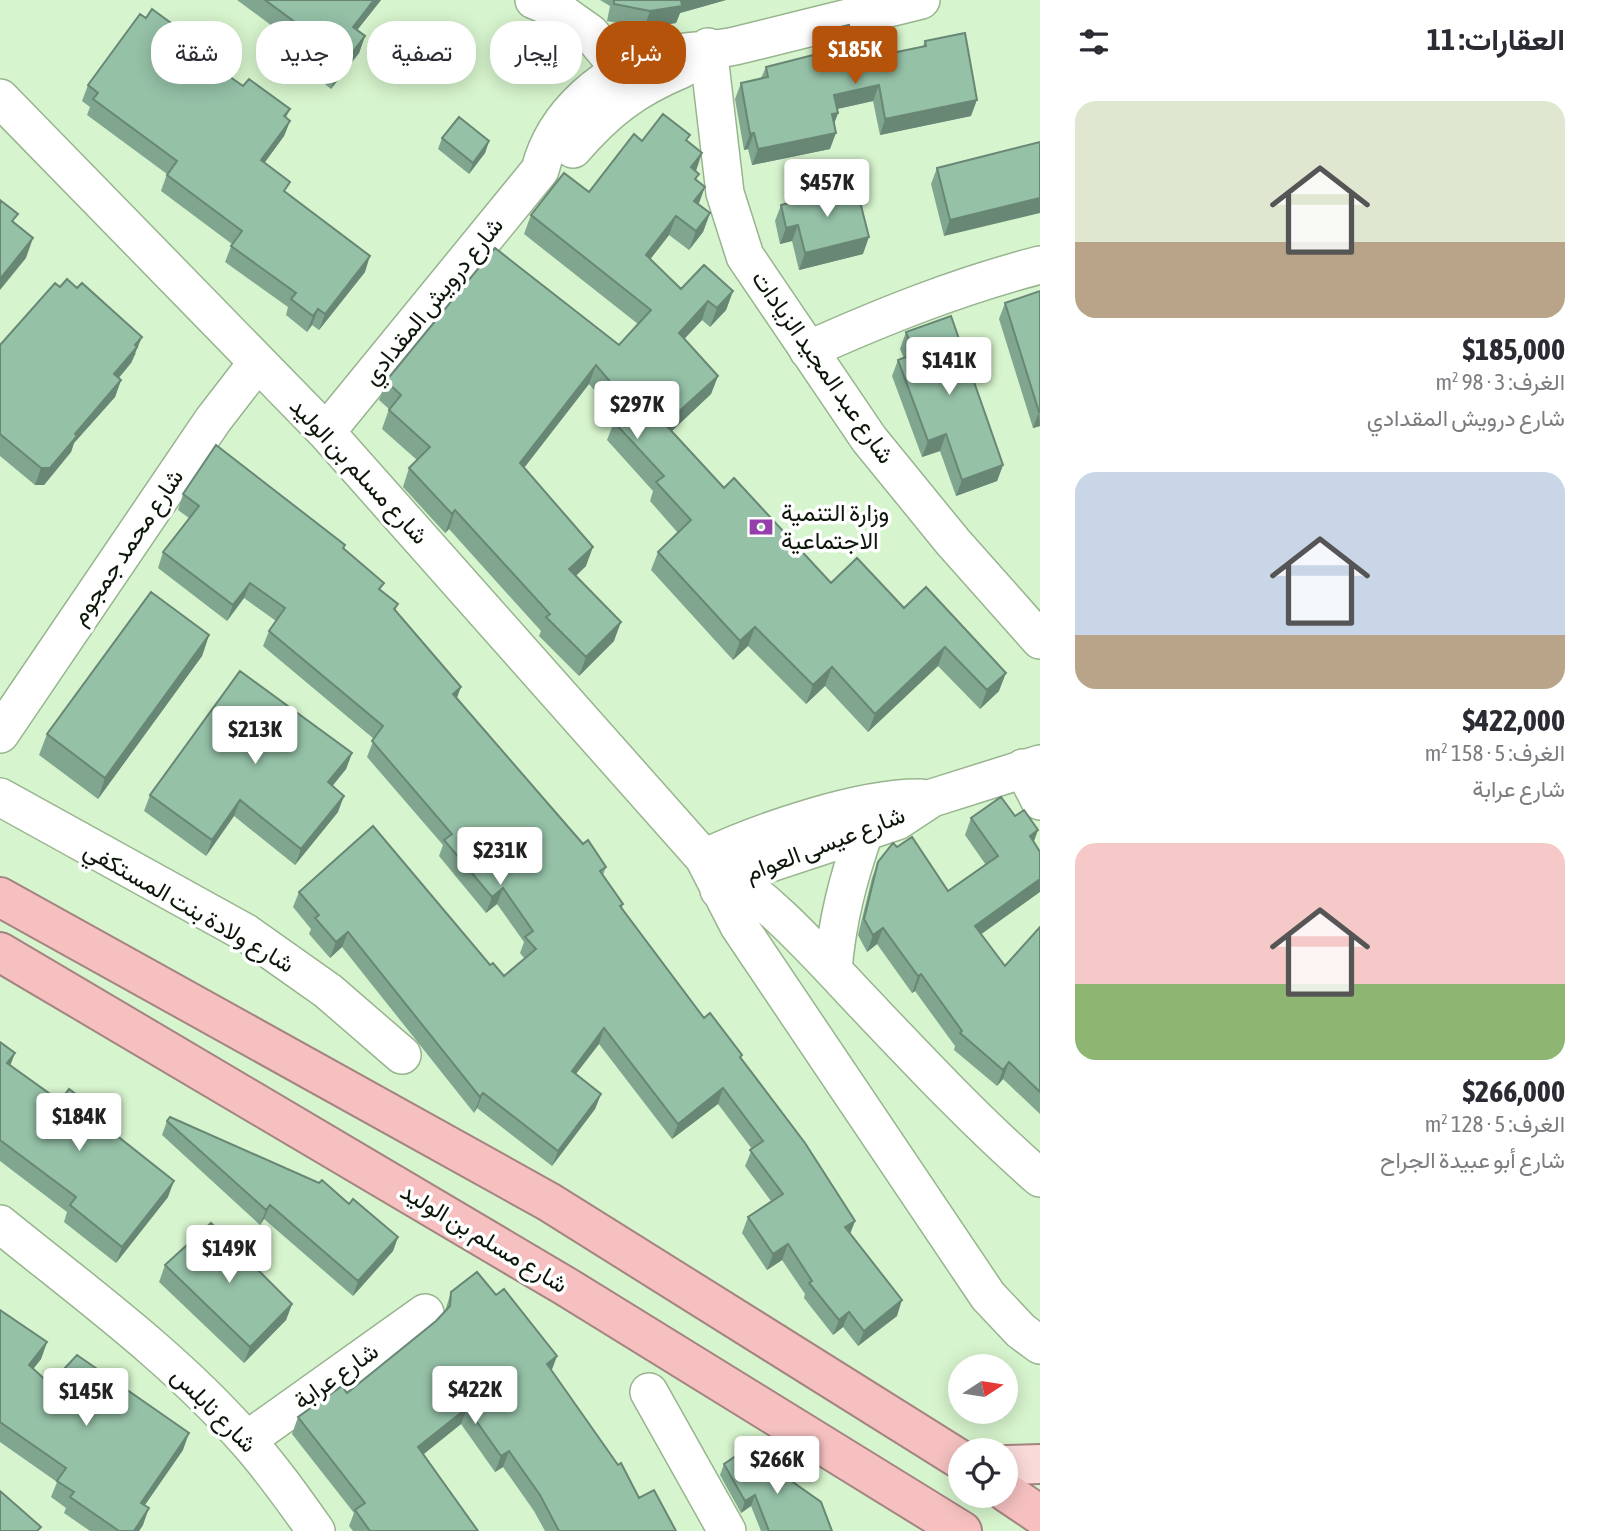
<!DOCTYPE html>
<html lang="ar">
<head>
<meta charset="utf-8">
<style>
	:root { --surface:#fff; --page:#f7f7f7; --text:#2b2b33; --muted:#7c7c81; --accent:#b45309 }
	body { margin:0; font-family:"Asap Condensed",Vazirmatn,sans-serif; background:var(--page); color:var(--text); direction:rtl; height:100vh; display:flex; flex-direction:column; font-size:26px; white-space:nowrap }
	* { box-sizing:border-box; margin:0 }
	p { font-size:23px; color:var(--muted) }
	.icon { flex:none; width:38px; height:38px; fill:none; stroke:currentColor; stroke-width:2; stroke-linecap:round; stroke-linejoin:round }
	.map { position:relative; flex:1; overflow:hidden; direction:ltr }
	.side { display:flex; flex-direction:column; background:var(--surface); width:560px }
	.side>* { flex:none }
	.guide { position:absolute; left:21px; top:21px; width:665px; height:63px; direction:rtl; display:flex; gap:14px }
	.needle { width:46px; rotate:78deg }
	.fabs { position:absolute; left:948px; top:1354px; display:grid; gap:14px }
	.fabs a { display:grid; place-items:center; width:70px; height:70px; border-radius:50%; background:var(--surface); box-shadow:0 4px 18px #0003; font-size:35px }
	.price { position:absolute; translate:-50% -60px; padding:0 16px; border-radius:7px; background:#fff; color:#222; font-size:23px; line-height:46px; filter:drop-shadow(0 2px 4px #0008) }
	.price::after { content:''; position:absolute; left:50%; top:42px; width:21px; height:16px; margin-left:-10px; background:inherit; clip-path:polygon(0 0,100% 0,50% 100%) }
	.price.active { background:var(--accent); color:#fff }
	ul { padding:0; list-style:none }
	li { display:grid; align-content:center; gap:14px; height:371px; padding:0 35px }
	li span { display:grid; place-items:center; height:217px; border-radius:21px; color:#555 }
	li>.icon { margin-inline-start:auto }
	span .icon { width:126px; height:126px; fill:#fffc; stroke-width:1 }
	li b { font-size:30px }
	h2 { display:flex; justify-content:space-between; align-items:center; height:84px; padding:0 35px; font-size:30px }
	.tag { padding:0 24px; border-radius:28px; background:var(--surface); box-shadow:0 4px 18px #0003; font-size:24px; line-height:63px }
	.tag.active { background:var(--accent); color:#fff }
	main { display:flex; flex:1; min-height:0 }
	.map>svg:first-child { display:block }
</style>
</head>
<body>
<main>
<section class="side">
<h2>العقارات: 11<svg class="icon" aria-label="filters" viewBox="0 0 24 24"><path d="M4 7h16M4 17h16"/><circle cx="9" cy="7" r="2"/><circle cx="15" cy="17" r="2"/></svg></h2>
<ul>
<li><span style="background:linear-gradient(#dfe7d0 65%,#b9a48a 0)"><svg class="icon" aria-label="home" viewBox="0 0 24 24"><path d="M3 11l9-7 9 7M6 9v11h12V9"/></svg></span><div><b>$185,000</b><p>الغرف: 3 · 98 m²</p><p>شارع درويش المقدادي</p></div></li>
<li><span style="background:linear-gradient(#c9d6e8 75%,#b9a48a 0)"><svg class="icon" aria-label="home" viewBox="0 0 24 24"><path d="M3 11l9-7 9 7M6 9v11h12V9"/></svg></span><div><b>$422,000</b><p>الغرف: 5 · 158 m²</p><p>شارع عرابة</p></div></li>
<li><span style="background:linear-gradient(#f6c9c9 65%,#8fb573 0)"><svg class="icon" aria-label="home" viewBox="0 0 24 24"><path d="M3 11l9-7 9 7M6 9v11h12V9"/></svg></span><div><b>$266,000</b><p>الغرف: 5 · 128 m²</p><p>شارع أبو عبيدة الجراح</p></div></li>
</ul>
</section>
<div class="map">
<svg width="1040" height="1531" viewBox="0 0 1040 1531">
	<rect width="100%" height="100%" fill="#d6f4cd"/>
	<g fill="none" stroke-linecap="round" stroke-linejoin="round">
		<g stroke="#97b48f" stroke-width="40">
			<path id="minor" d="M534 0 556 9 590 33 637 89
				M708 47 725 193 745 256 869 439 953 542 1040 640
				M0 98 326 432 704 858 739 926 988 1296 1021 1331 1040 1345
				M573 149C607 110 634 89 682 69
				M808 350C884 316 959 286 1040 265
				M326 432 540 170C554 114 606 68 662 56 686 50 713 51 735 46 797 31 859 15 921 0
				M0 734 213 420 257 363
				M1023 768 1040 801
				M0 797 246 933 328 991 402 1055
				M704 858C759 832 860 797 921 798
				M705 859C766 895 814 950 862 1001 920 1062 977 1123 1040 1178
				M719 890 752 869 897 821 932 798 1040 764
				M833 970C837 921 848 879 864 833
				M0 1224C85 1293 176 1359 248 1442 273 1470 294 1500 316 1531
				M649 1392 727 1531
				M247 1440 425 1313"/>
		</g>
		<g stroke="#a48480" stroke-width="42">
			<path id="major" d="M1006 1465 1040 1464"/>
		</g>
		<g stroke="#a48480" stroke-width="42">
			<path id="highway" d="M0 897 549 1202 961 1460
				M0 952 565 1286 962 1531
				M1006 1492 1040 1515"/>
		</g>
		<use href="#minor" stroke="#fff" stroke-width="37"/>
		<use href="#major" stroke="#fad9d9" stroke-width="38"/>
		<use href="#highway" stroke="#f6c0c0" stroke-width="38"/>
	</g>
	<path fill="#80a690" d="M237 0H381L357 30 365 36 359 53 331 89 302 66 305 59 293 50 295 43Z
		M600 0H726L680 13 676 23 644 28 607 21 610 6Z
		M146 18 205 48 201 56 243 86 290 109 286 118 290 121 284 136 264 163 286 193 365 272 319 330 312 325 307 332 286 315 288 307 225 262 232 244 161 191 167 174 87 115 90 107 82 101 88 85Z
		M824 31 858 60 923 46 925 41 971 116 880 135 873 101 837 109 838 113 834 124 830 149 752 165 748 149 744 150 735 99 741 83 761 78 766 67 820 53 819 47Z
		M442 138 489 141 485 153 469 174 438 149Z
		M642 141H688L696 171 699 205 710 213 703 232 689 250 669 235 650 259 681 289 733 291 726 310 710 327 702 320 684 339 718 376 711 394 672 431 724 488 831 583 904 608 999 691 980 709 938 666 868 732 825 686 806 704 748 646 733 660 651 570 658 552 678 533 650 501 653 491 607 440 614 422 618 418 589 384 524 468 586 566 576 576 614 641 579 676 539 636 541 631 449 529 445 533 403 487 409 468 417 460 382 429 389 409 379 400 386 381 619 345 638 324 524 234 531 215 589 192Z
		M1040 142 944 236 931 184 937 168Z
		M781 205 863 254 799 270 792 241 780 244 775 221Z
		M1040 291V426L1033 428 999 319 1005 303Z
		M906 332 1003 465 997 481 956 496 940 451 922 457 892 376 898 360 904 358 900 349Z
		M0 345 136 353 131 363 119 378 121 380 115 397 74 443 71 452 44 485H35L0 456Z
		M183 494 344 549 381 591 398 604 395 611 457 698 583 844 606 867 603 875 623 904 622 908 704 1018 742 1055 741 1058 855 1221 850 1234 897 1316 858 1346 843 1327 833 1335 804 1298 805 1294 782 1260 767 1270 742 1233 748 1217 771 1201 745 1166 752 1149 718 1104 672 1139 599 1044 575 1074 601 1094 595 1109 552 1166 477 1108 474 1113 342 947 330 958 309 934 311 929 293 907 299 892 490 965 504 976 525 959 520 953 524 942 497 904 486 913 439 856 443 845 367 757 374 739 263 646 269 631 276 621 244 598 227 621 158 568 163 552 189 518 178 510Z
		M209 635 202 656 98 799 39 755 47 734Z
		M352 753 346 769 332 786 338 812 295 865 234 816 206 856 144 811 150 795Z
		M1015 816 981 934 1005 966 1040 927V1114L1003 1079 997 1086 954 1050 955 1046 915 991 912 993 877 944 867 952 858 935 872 878 878 862 897 847 948 891 986 865 965 835 971 818Z
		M0 1042 10 1065 60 1101 111 1121 108 1128 168 1197 116 1263 64 1222 67 1212 0 1161Z
		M167 1121 349 1204 398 1237 393 1251 353 1296 264 1219 260 1225 162 1135Z
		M165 1265 292 1304 286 1320 244 1363 159 1282Z
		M451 1292 496 1295 557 1356 551 1371 639 1498 676 1531H545L534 1511 503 1467 495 1472 461 1424 424 1454 478 1531H353L349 1526 354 1513 292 1434 298 1417 347 1393 436 1321 445 1311Z
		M0 1310 47 1342 41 1359 33 1369 50 1384 183 1450 145 1505 143 1525 139 1531H90L64 1513 66 1508 51 1497 57 1482 0 1442Z
		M724 1464 832 1531H761L751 1506 741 1513 720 1475Z"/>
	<path fill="#688775" d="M374 0H381L347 43 353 27Z
		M680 0H726L680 13 676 23 644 28 650 11Z
		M365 36 359 53 331 89 337 72Z
		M879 85 873 101 828 111 834 95Z
		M977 100 971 116 880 135 885 119Z
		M838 113 832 129V114Z
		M290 121 284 136 255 176 261 160Z
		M754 133 748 149 744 150 750 134Z
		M836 133 830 149 752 165 758 149Z
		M489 141 485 153 469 174 473 163Z
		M702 153 696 171 691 167Z
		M705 187 698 206 694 201Z
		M1040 198V213L944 236 950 220Z
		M710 213 703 232 689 250 696 231Z
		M676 216 669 235 639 274 646 255Z
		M798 225 792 241 780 244 786 228Z
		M869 237 863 254 799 270 805 253Z
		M33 238 26 258 0 290V279Z
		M370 256 365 272 319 330 325 314Z
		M733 291 726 310 710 327 717 308Z
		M708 301 702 320 672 352 679 333Z
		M318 309 312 325 307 332 313 316Z
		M142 337 131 363 108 390 114 374Z
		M596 365 589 384 513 482 520 463Z
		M718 376 711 394 659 443 665 424Z
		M121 380 115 397 74 443 71 452 44 485H35L41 468 75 434Z
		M1039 412 1040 426 1033 428Z
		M946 434 940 451 922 457 928 441Z
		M1003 465 997 481 956 496 962 480Z
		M455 510 449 529 445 533 452 514Z
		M593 547 586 566 562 588 569 569Z
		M250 583 244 598 227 621 233 605Z
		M621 622 614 641 579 676 586 657Z
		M755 627 748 646 733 660 740 641Z
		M209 635 202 656 98 799 105 778Z
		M945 647 938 666 868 732 875 714Z
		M832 667 825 686 806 704 813 685Z
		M1006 673 999 691 980 709 987 690Z
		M461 687 455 703 453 694Z
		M352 753 346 769 322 799 328 782Z
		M344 796 338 812 295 865 301 849Z
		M240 800 234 816 206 856 212 840Z
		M1038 830 1032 847 1030 836Z
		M1040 879V892L969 943 975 926Z
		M503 888 497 904 486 913 492 897Z
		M883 928 877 944 867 952 873 935Z
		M348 932 342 947 330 958 336 942Z
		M921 974 915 991 912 993 918 976Z
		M604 1028 599 1044 566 1087 572 1071Z
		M15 1053 9 1069 7 1063Z
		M1009 1062 1003 1079 997 1086 1003 1070Z
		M723 1088 718 1104 672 1139 678 1124Z
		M483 1093 477 1108 474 1113 480 1097Z
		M601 1094 595 1109 552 1166 558 1151Z
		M174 1181 168 1197 116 1263 122 1247Z
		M270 1205 264 1219 260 1225 266 1210Z
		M855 1221 849 1236 845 1227Z
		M398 1237 393 1251 353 1296 358 1281Z
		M788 1244 782 1260 767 1270 773 1254Z
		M902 1300 897 1316 858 1346 864 1331Z
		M292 1304 286 1320 244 1363 250 1347Z
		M849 1312 843 1327 833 1335 839 1320Z
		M47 1342 41 1359 23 1382 29 1365Z
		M557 1356 551 1372 547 1364Z
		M467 1408 461 1424 412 1463 418 1447Z
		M189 1433 183 1450 135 1519 141 1503Z
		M509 1451 503 1467 495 1472 501 1456Z
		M755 1495 751 1506 741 1513 745 1501Z
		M149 1508 143 1525 139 1531H134Z"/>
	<path fill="#95c1a7" stroke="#688775" stroke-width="2" d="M265 0H374L353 27 365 36 337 72 308 49 312 44 299 34 303 28Z
		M614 0H681L682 6 650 11 614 4Z
		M152 9 205 48 199 55 243 86 249 79 290 109 284 116 290 121 261 160 290 182 284 191 370 256 325 314 318 309 313 316 291 299 296 293 231 246 242 231 167 175 177 161 93 99 98 93 88 85 140 14 146 18Z
		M849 25 858 60 926 46 925 41 965 33 977 100 885 119 879 85 834 95 838 113 832 114 836 133 758 149 754 133 750 134 741 83 768 77 766 67 829 51 824 31Z
		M663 114 690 135 686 140 702 153 691 167 699 174 695 179 705 187 694 201 710 213 696 231 676 216 646 255 681 289 704 265 733 291 717 308 708 301 679 333 718 376 665 424 724 488 734 478 831 583 857 558 904 608 926 587 1006 673 987 690 945 647 875 714 832 667 813 685 755 627 740 641 658 552 691 520 656 482 664 476 614 422 631 406 596 365 520 463 593 547 569 569 621 622 586 657 546 617 550 614 455 510 452 514 409 468 430 447 389 410 401 395 386 381 495 248 619 345 651 310 531 215 564 173 589 192 634 134 642 141Z
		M459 117 489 141 473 163 442 138Z
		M1040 142V198L950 220 937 168Z
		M856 186 869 237 805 253 798 225 786 228 781 205Z
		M0 200 18 214 12 221 33 238 0 279Z
		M67 279 77 288 82 283 142 337 135 345 137 347 114 374 121 380 75 434 77 436 50 468H41L0 434V345L55 283 60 287Z
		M1040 291V412H1039L1005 303Z
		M951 316 1003 465 962 480 946 434 928 441 898 360 914 354 906 332Z
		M216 445 345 545 343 548 384 583 379 589 398 604 394 609 461 687 453 694 583 844 588 840 606 867 600 871 623 904 620 906 704 1018 710 1013 742 1055 740 1057 805 1143 855 1221 845 1227 902 1300 864 1331 849 1312 839 1320 809 1283 812 1281 788 1244 773 1254 748 1217 783 1194 750 1150 763 1141 723 1088 678 1124 604 1028 572 1071 601 1094 558 1151 483 1093 480 1097 348 932 336 942 315 918 319 915 299 892 373 826 490 965 493 963 504 976 536 949 525 937 533 931 503 888 492 897 444 840 452 834 372 741 383 726 269 631 285 608 250 583 233 605 163 552 199 506 183 494Z
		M151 592 209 635 105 778 47 734Z
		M240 671 352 753 328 782 344 796 301 849 240 800 212 840 150 795Z
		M1001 797 1015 816 1024 810 1038 830 1030 836 1040 852V879L975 926 1005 966 1040 927V1092L1009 1062 1003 1070 960 1033 962 1031 921 974 918 976 883 928 873 935 864 919 878 862 893 843 897 847 912 837 948 891 998 856 971 818Z
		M0 1042 15 1053 7 1063 60 1101 69 1089 111 1121 106 1127 174 1181 122 1247 70 1205 76 1197 0 1140Z
		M170 1117 319 1183 322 1180 349 1204 353 1199 398 1237 358 1281 270 1205 266 1210 167 1121Z
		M211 1223 292 1304 250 1347 165 1265Z
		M477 1272 496 1295 504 1289 557 1356 547 1364 618 1465 621 1463 639 1498 654 1490 676 1531H559L540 1495 509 1451 501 1456 467 1408 418 1447 478 1531H370L355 1510 365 1503 298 1417 342 1386 347 1393 436 1321 450 1306 451 1292Z
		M0 1310 47 1342 29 1365 50 1384 77 1355 189 1433 141 1503 149 1508 134 1531H119L70 1497 74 1492 57 1481 66 1468 0 1422Z
		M746 1449 821 1502 832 1531H769L755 1495 745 1501 724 1464Z
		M0 1491 41 1527 37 1531H0Z"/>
	<defs>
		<g id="bank-bare" transform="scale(1.89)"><path d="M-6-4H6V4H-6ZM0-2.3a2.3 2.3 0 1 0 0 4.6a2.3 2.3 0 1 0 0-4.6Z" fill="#953fac" stroke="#fff" stroke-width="2.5" paint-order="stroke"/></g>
	</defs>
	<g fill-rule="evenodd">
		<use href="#bank-bare" x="761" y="527"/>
	</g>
	<g text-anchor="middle" stroke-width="7" stroke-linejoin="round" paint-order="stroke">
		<g font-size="24" fill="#0c1609" stroke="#fff">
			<text transform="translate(433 301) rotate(-51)" y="8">شارع درويش المقدادي</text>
			<text transform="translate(823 367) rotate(55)" y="8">شارع عبد المجيد الزيادات</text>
			<text transform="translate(359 471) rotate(47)" y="8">شارع مسلم بن الوليد</text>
			<text transform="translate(127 547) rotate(-56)" y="8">شارع محمد جمجوم</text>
			<text transform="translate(825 844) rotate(-21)" y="8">شارع عيسى العوام</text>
			<text transform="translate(189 907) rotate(30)" y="8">شارع ولادة بنت المستكفي</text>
			<text transform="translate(484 1238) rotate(31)" y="8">شارع مسلم بن الوليد</text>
			<text transform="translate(336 1376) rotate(-35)" y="8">شارع عرابة</text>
			<text transform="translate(214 1410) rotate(45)" y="8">شارع نابلس</text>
		</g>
		<g font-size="24" fill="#0c1609" stroke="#fff" text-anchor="start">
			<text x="781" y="521">وزارة التنمية<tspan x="781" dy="28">الاجتماعية</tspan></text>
		</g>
	</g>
</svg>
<div class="fabs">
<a><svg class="needle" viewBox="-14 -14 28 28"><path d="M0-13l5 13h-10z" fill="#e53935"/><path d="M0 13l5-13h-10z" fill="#7c7c81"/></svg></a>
<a><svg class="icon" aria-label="locate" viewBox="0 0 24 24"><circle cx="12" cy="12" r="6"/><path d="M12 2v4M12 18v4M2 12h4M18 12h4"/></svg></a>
</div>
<b class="price active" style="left:855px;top:86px">$185K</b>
<b class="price" style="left:827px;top:219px">$457K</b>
<b class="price" style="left:949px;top:397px">$141K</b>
<b class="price" style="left:637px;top:441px">$297K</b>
<b class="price" style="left:255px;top:766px">$213K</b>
<b class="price" style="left:500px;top:887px">$231K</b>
<b class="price" style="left:79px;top:1153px">$184K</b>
<b class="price" style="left:229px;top:1285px">$149K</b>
<b class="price" style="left:475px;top:1426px">$422K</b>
<b class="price" style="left:86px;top:1428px">$145K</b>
<b class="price" style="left:777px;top:1496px">$266K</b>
<div class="guide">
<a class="tag active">شراء</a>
<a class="tag">إيجار</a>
<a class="tag">تصفية</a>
<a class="tag">جديد</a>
<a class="tag">شقة</a>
</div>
</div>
</main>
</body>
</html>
